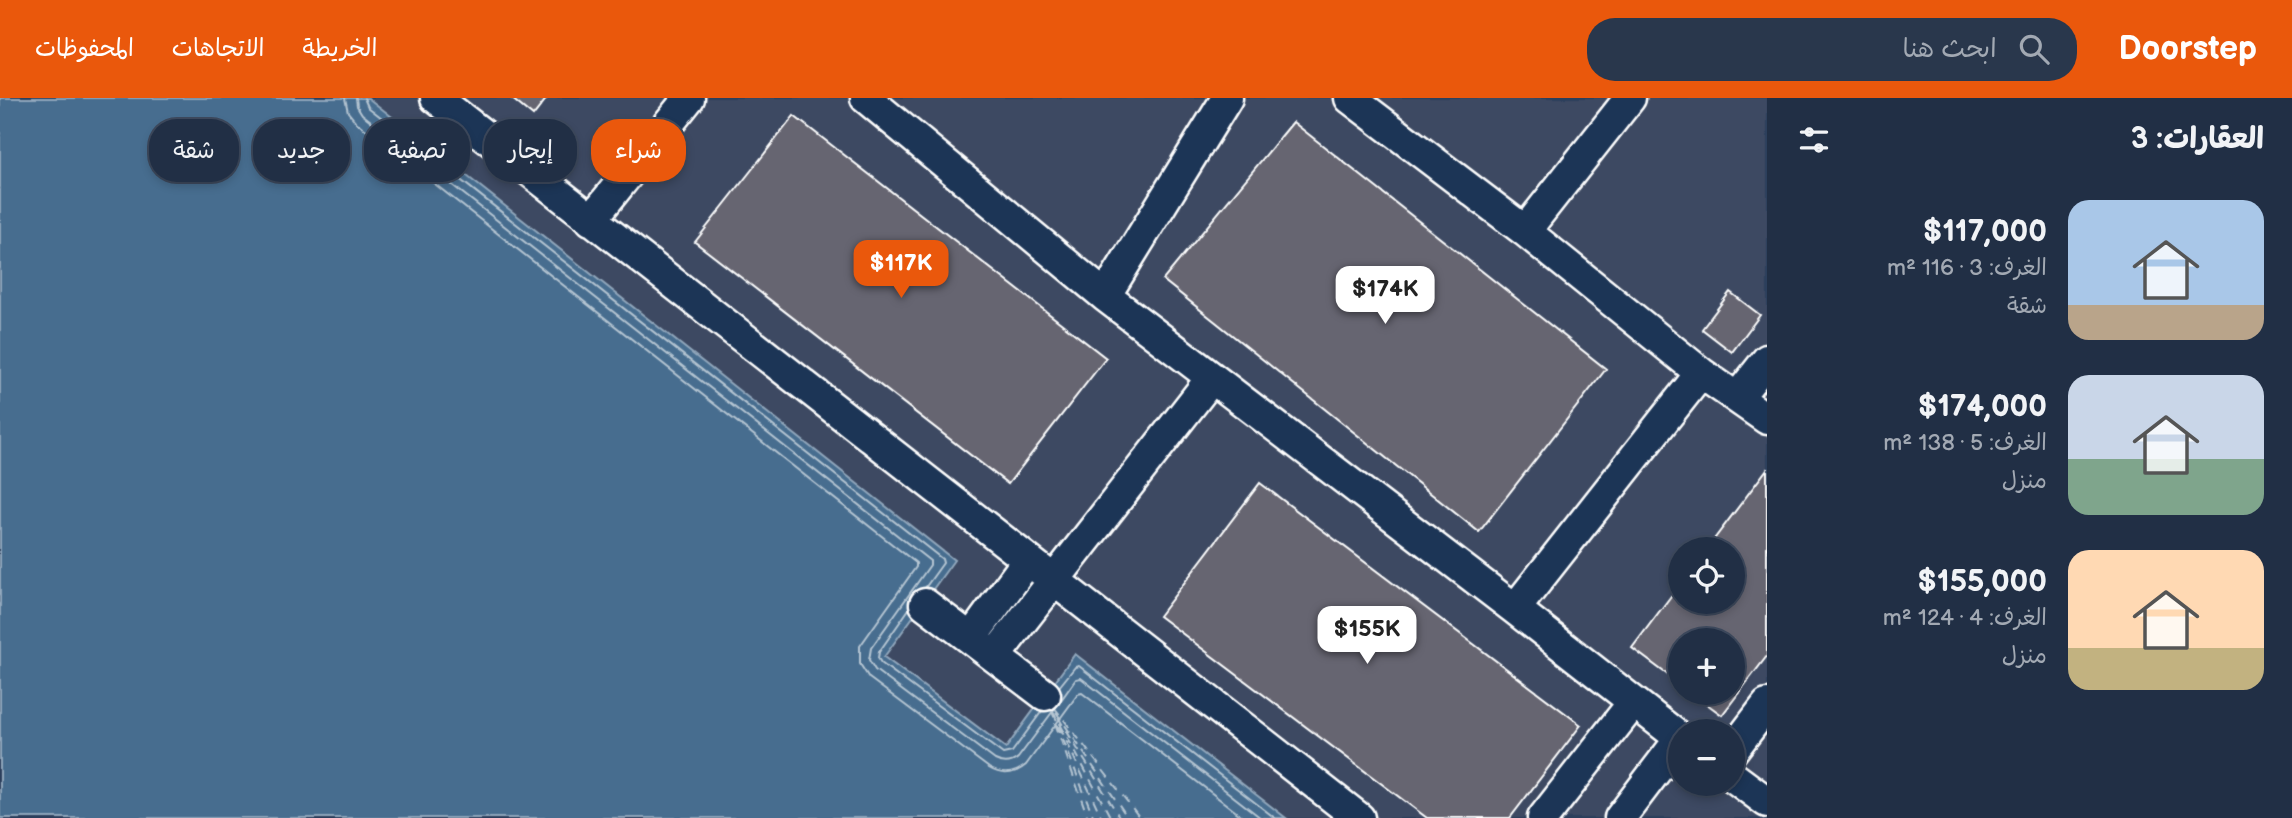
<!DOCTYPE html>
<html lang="ar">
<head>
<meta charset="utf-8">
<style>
	:root { --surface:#212f45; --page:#29374c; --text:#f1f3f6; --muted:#a2a9b3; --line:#3e4a5e; --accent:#ea580c }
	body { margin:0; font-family:"Balsamiq Sans","Playpen Sans Arabic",sans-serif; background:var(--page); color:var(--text); direction:rtl; height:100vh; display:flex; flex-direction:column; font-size:26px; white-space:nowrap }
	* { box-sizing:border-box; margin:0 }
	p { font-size:23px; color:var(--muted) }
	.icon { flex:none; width:38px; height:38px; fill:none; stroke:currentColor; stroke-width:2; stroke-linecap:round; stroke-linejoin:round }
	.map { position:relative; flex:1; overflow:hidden; direction:ltr }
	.sheet { display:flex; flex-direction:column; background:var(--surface); width:525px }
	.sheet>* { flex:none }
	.guide { position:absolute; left:21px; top:21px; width:665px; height:63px; direction:rtl; display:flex; gap:14px }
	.controls { position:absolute; left:1668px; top:439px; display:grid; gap:14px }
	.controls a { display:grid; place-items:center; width:77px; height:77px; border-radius:50%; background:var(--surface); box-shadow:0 4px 10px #0003,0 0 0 2px var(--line); font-size:35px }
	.price { position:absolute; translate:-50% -60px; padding:0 16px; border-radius:14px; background:#fff; color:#222; font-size:23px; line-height:46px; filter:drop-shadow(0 2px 4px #0008) }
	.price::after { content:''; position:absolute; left:50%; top:42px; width:21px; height:16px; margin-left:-10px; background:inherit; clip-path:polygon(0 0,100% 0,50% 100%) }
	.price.selected { background:var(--accent); color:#fff }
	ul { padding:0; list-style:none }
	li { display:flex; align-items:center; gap:21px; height:175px; padding:0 28px }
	li span { display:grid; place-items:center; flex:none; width:196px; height:140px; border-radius:21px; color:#555 }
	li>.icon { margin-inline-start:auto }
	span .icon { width:84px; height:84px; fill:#fffc; stroke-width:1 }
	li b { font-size:30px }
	h2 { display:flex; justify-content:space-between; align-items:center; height:84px; padding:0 28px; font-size:30px }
	.chip { padding:0 24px; border-radius:28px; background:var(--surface); box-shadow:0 4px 10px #0003,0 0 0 2px var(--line); font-size:24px; line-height:63px }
	.chip.selected { background:var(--accent); color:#fff }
	header { display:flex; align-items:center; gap:42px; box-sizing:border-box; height:98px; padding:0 35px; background:var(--accent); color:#fff }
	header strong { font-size:33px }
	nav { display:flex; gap:38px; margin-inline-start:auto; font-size:24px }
	.search { width:490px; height:63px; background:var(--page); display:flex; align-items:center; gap:18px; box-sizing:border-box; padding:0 24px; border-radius:28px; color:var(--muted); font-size:26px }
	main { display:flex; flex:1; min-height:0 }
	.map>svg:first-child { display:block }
</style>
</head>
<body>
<header>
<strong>Doorstep</strong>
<div class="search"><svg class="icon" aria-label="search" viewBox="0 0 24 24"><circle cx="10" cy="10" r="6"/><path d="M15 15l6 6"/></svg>ابحث هنا</div>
<nav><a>الخريطة</a><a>الاتجاهات</a><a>المحفوظات</a></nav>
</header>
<main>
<section class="sheet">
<h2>العقارات: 3<svg class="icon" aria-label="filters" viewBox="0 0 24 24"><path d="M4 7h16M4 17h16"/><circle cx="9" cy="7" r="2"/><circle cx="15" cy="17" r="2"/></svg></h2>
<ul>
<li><span style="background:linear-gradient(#a9c7e8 75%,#b9a48a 0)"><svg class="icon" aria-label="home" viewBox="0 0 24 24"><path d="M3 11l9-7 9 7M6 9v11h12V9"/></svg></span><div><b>$117,000</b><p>الغرف: 3 · 116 m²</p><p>شقة</p></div></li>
<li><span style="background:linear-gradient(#c9d6e8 60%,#7fa58c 0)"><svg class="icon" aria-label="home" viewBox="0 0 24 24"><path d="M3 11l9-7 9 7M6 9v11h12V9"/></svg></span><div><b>$174,000</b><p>الغرف: 5 · 138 m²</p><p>منزل</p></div></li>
<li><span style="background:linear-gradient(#ffd9b3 70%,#c2b280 0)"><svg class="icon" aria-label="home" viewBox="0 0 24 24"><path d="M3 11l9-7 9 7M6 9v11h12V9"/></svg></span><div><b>$155,000</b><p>الغرف: 4 · 124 m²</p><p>منزل</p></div></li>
</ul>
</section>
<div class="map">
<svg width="1767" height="720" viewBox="0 0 1767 720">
	<rect width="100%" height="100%" fill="#2c3f5c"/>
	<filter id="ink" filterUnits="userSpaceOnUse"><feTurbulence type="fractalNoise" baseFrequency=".0143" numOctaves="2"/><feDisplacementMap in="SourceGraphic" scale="14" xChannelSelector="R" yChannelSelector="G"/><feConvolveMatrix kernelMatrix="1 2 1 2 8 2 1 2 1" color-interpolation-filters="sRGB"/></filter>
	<g filter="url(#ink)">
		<path fill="#3d4a62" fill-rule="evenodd" d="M368 0H1767V720H1286L1075 556 1006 650 884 558 954 461ZM1680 452H1732V504H1680ZM1680 542H1732V595H1680ZM1680 634H1732V686H1680Z"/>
		<path fill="#476d8f" stroke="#91a7bc" stroke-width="2" d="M0 0H368L954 462 884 559 1006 650 1075 556 1286 720H0Z"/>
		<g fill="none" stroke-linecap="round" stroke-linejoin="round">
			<path stroke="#b5c5d2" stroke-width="2" d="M345 0 348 14 356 24 916 465V469L860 548V566L869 580 989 670C1002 678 1014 677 1026 667L1078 596 1082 595 1244 720
				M356 0 357 8 362 16 930 463V467L871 550 869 562 875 572 995 662C1003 666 1011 666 1018 660L1056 609
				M364 0 368 9 942 461 943 465 925 490
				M909 511 879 554 878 560 881 565 1003 656 1012 654 1042 613
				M1059 589 1075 569 1079 568 1275 720
				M1059 605 1076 581 1081 580 1261 720"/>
			<path stroke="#b5c5d2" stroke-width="2" stroke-dasharray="9 7" stroke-linecap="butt" d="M1054 609 1140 720
				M1051 611 1094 720
				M1052 611 1111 720
				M1053 614 1102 720
				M1056 614 1128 720
				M1058 619 1120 720
				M1055 625 1088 720"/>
		</g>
		<path fill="#666571" stroke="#fff" stroke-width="2" d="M511 0H547L533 18Z
			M794 18 1106 260 1008 386 695 144Z
			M1293 24 1606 271 1479 434 1163 182Z
			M1730 194 1760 217 1732 254 1702 231Z
			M1767 371V558L1722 617 1692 595H1732V542H1680V586L1632 550 1680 486V504H1732V452H1706Z
			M1260 385 1581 627 1510 720H1427L1159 518Z"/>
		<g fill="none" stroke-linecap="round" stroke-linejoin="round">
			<g stroke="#fff" stroke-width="35">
				<path id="minor" d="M436 0 1359 720
					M866 0 1105 198 1515 511 1680 640
					M1350 0 1525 133 1701 275 1767 321
					M591 122 689 0
					M1525 133 1630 0
					M1105 198 1227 0
					M1737 300 1767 262
					M925 506 1045 597
					M1515 511 1701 275
					M971 540 1028 462
					M995 558 1211 281
					M1732 653 1767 607
					M1732 678 1767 704
					M1543 720 1633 605
					M1620 720 1680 641"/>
			</g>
			<use href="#minor" stroke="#1d3557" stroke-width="30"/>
		</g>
	</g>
</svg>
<div class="controls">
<a><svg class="icon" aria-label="locate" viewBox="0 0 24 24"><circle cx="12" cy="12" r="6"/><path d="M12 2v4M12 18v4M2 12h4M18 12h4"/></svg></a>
<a>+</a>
<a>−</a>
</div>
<b class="price selected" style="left:901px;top:202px">$117K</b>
<b class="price" style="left:1385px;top:228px">$174K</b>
<b class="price" style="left:1367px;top:568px">$155K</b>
<div class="guide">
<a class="chip selected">شراء</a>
<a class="chip">إيجار</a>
<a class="chip">تصفية</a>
<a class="chip">جديد</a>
<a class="chip">شقة</a>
</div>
</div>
</main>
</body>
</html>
